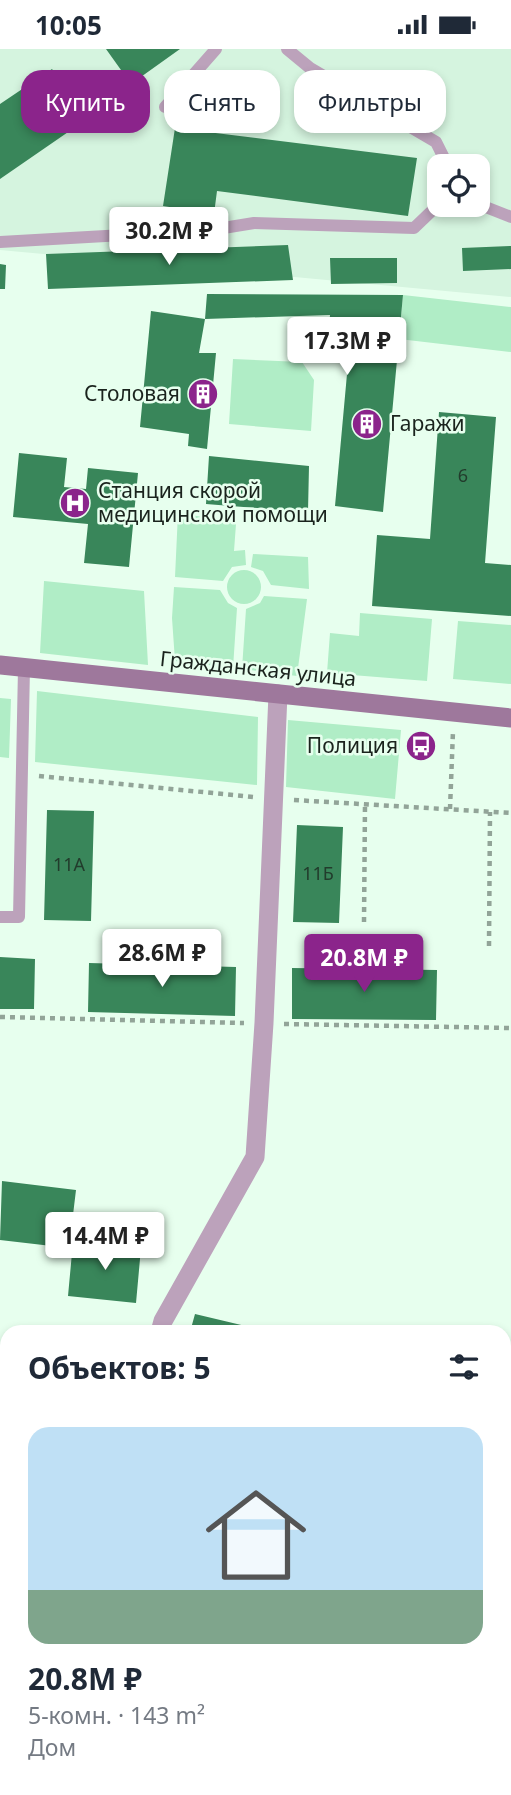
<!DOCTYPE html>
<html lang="ru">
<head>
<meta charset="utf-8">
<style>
	:root { --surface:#fff; --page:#f2f2f3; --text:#1f2937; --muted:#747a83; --accent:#8b248b }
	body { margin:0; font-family:"Noto Sans",sans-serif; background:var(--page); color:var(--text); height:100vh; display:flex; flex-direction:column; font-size:26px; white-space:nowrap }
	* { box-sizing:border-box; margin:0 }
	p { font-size:23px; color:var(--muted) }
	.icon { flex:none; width:38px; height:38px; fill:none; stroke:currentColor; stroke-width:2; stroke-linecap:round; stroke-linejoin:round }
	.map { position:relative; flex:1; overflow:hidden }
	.panel { position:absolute; left:0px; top:1276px; width:511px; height:471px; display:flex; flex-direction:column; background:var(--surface); border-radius:21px 21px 0 0; box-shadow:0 4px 10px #0003 }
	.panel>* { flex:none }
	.top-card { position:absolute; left:21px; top:21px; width:469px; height:63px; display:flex; gap:14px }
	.controls { position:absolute; left:427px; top:105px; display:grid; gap:14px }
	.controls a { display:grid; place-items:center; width:63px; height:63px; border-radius:14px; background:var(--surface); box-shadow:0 4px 10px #0003; font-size:35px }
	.price { position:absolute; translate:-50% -60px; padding:0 16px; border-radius:7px; background:#fff; color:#222; font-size:23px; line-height:46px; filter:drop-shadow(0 2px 4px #0008) }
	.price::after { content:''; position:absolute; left:50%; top:42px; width:21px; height:16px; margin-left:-10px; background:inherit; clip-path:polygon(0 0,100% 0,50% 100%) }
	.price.on { background:var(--accent); color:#fff }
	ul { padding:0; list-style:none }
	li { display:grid; align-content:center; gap:14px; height:371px; padding:0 28px }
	li span { display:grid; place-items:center; height:217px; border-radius:21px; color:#555 }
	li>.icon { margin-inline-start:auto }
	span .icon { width:126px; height:126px; fill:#fffc; stroke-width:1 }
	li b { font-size:30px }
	h2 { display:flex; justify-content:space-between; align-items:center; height:84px; padding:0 28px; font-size:30px }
	.chip { padding:0 24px; border-radius:21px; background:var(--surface); box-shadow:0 4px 10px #0003; font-size:24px; line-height:63px }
	.chip.on { background:var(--accent); color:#fff }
	.status { display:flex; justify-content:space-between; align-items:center; height:49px; padding:0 35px; background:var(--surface); direction:ltr }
	.status svg { height:19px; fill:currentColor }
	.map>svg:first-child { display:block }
</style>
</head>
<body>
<div class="status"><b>10:05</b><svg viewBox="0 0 49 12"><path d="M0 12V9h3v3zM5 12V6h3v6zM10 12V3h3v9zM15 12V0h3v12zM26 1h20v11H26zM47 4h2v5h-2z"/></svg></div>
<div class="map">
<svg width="511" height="1746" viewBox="0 0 511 1746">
	<rect width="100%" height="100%" fill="#e7ffee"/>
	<path fill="#d5f4df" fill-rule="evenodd" d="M0 0H511V248L0 201ZM439 117H478V156H439Z"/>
	<path fill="#b0edc6" d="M403 246 511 258V303L399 290Z
		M233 310 302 313 314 331 311 382 229 375Z
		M178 464C198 466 216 472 236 475L234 502 245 501 246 516 232 518 223 532 175 528Z
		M253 505 308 508 309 540 271 536 263 522 251 518Z
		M227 538a17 17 0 1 1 34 0a17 17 0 1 1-34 0Z
		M44 532 144 542 148 616 40 604Z
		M174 538 220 541 228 554 237 559 233 619 175 612 172 569Z
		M264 547 307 550 297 627 242 620 246 560 260 554Z
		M360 564 432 570 427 632 327 624 330 584 359 587Z
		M458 572 511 576V635L453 630Z
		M37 642 258 668 257 736 35 713Z
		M0 649 11 650 9 709 0 708Z
		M288 671 401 681 395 750 286 738Z"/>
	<path fill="#39865a" d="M106 0H180L131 35Z
		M52 20 87 70 0 130V55Z
		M175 79 417 109 408 167 217 142 214 165 163 157Z
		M288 196 293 231 48 240 46 205Z
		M511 197V220L463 222 462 199Z
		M330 209H397V234L331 235Z
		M0 215 6 216 5 240H0Z
		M207 245 403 246 383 463 335 457 350 292 328 288 330 266 205 270Z
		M151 262 205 270 199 304H216L207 400 188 397 189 385 140 378Z
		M439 363 496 368 485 514 511 516V567L372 557 377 486 430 490Z
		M19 404 67 409 64 438 86 440 88 419 138 424 129 518 84 514 88 475 13 468Z
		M209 407 309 417 308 463 206 455Z
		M47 761 94 762 91 872 44 871Z
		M297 776 343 778 339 874 293 873Z
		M0 908 35 910 34 960H0Z
		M89 914 236 918 235 967 88 963Z
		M292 919 437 921 436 971 292 970Z
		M2 1132 76 1141 69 1199 0 1191Z
		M73 1193 141 1199 136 1254 68 1247Z
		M195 1265 266 1282V1283H190Z
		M509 1424H511V1469L504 1468Z
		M7 1533V1610L0 1619V1542Z
		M504 1534H511V1580L504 1579Z
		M504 1614H511V1664L504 1663Z
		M504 1690 511 1691V1719L504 1718Z"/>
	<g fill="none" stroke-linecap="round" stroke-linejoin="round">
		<path stroke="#92a498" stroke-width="4.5" stroke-dasharray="5 5" stroke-linecap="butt" d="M39 727 253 748
			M294 751 511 764
			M450 760 453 682
			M364 873 365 755
			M489 897 490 763
			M0 968 244 974
			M284 975 511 979
			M258 1740 266 1746
			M171 1746 177 1740
			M214 1746 216 1740"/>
		<path stroke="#bca2bb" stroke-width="12" d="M287 0 310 19 436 93 448 117
			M165 58 216 0
			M478 155 511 168
			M0 193 211 181 254 174 414 179 439 155
			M0 868H19L24 619"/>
		<path stroke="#bca2bb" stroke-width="19" d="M160 1283 163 1272 255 1108 264 974 278 645
			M0 1423 7 1420
			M478 1740 487 1746
			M57 1746 62 1740"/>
		<path stroke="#9e789c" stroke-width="19" d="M0 616 511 669"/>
	</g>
	<defs>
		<g id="building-disc" transform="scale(1.575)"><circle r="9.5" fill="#8b248b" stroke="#e7ffee"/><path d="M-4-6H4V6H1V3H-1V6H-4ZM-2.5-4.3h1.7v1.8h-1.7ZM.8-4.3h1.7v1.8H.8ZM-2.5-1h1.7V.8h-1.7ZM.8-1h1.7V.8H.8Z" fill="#fff"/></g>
		<g id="hospital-disc" transform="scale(1.575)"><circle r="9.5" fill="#8b248b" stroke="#e7ffee"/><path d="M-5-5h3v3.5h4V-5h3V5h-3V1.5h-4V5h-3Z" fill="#fff"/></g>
		<g id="bus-disc" transform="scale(1.575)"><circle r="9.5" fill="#8b248b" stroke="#e7ffee"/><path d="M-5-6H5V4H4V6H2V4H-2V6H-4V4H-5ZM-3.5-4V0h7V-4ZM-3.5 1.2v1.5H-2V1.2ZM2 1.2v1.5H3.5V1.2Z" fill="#fff"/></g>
	</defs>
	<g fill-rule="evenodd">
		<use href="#building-disc" x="203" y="345"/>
		<use href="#building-disc" x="367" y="375"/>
		<use href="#hospital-disc" x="75" y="454"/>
		<use href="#bus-disc" x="421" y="697"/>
	</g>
	<g text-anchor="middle" stroke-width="5" stroke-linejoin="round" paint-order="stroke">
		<g font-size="18" fill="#223c2c">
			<text x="463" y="433">6</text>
			<text x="69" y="822">11А</text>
			<text x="318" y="831">11Б</text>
		</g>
		<g font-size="21" fill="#1a231d" stroke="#e7ffee" text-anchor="end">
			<text x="180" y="352">Столовая</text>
			<text x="390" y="382" text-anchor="start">Гаражи</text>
			<text x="98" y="449" text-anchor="start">Станция скорой<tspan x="98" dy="24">медицинской помощи</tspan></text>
			<text x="398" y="704">Полиция</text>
		</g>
		<g font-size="21" fill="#1a231d" stroke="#e7ffee">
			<text transform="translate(258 620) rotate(6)" y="7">Гражданская улица</text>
		</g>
	</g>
</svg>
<div class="controls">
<a><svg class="icon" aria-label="locate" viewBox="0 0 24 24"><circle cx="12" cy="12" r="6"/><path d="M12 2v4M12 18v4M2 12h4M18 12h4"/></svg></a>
</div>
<b class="price" style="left:169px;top:218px">30.2M ₽</b>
<b class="price" style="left:347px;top:328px">17.3M ₽</b>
<b class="price" style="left:162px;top:940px">28.6M ₽</b>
<b class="price on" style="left:364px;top:945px">20.8M ₽</b>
<b class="price" style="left:105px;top:1223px">14.4M ₽</b>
<div class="top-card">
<a class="chip on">Купить</a>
<a class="chip">Снять</a>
<a class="chip">Фильтры</a>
</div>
<section class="panel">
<h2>Объектов: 5<svg class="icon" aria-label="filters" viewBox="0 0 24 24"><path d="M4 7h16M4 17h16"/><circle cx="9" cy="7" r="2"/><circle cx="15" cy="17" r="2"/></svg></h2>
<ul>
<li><span style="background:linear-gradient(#bfe0f5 75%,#7fa58c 0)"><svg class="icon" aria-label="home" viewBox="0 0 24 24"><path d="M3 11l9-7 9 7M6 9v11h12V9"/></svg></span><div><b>20.8M ₽</b><p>5-комн. · 143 m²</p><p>Дом</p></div></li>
</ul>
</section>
</div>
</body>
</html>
